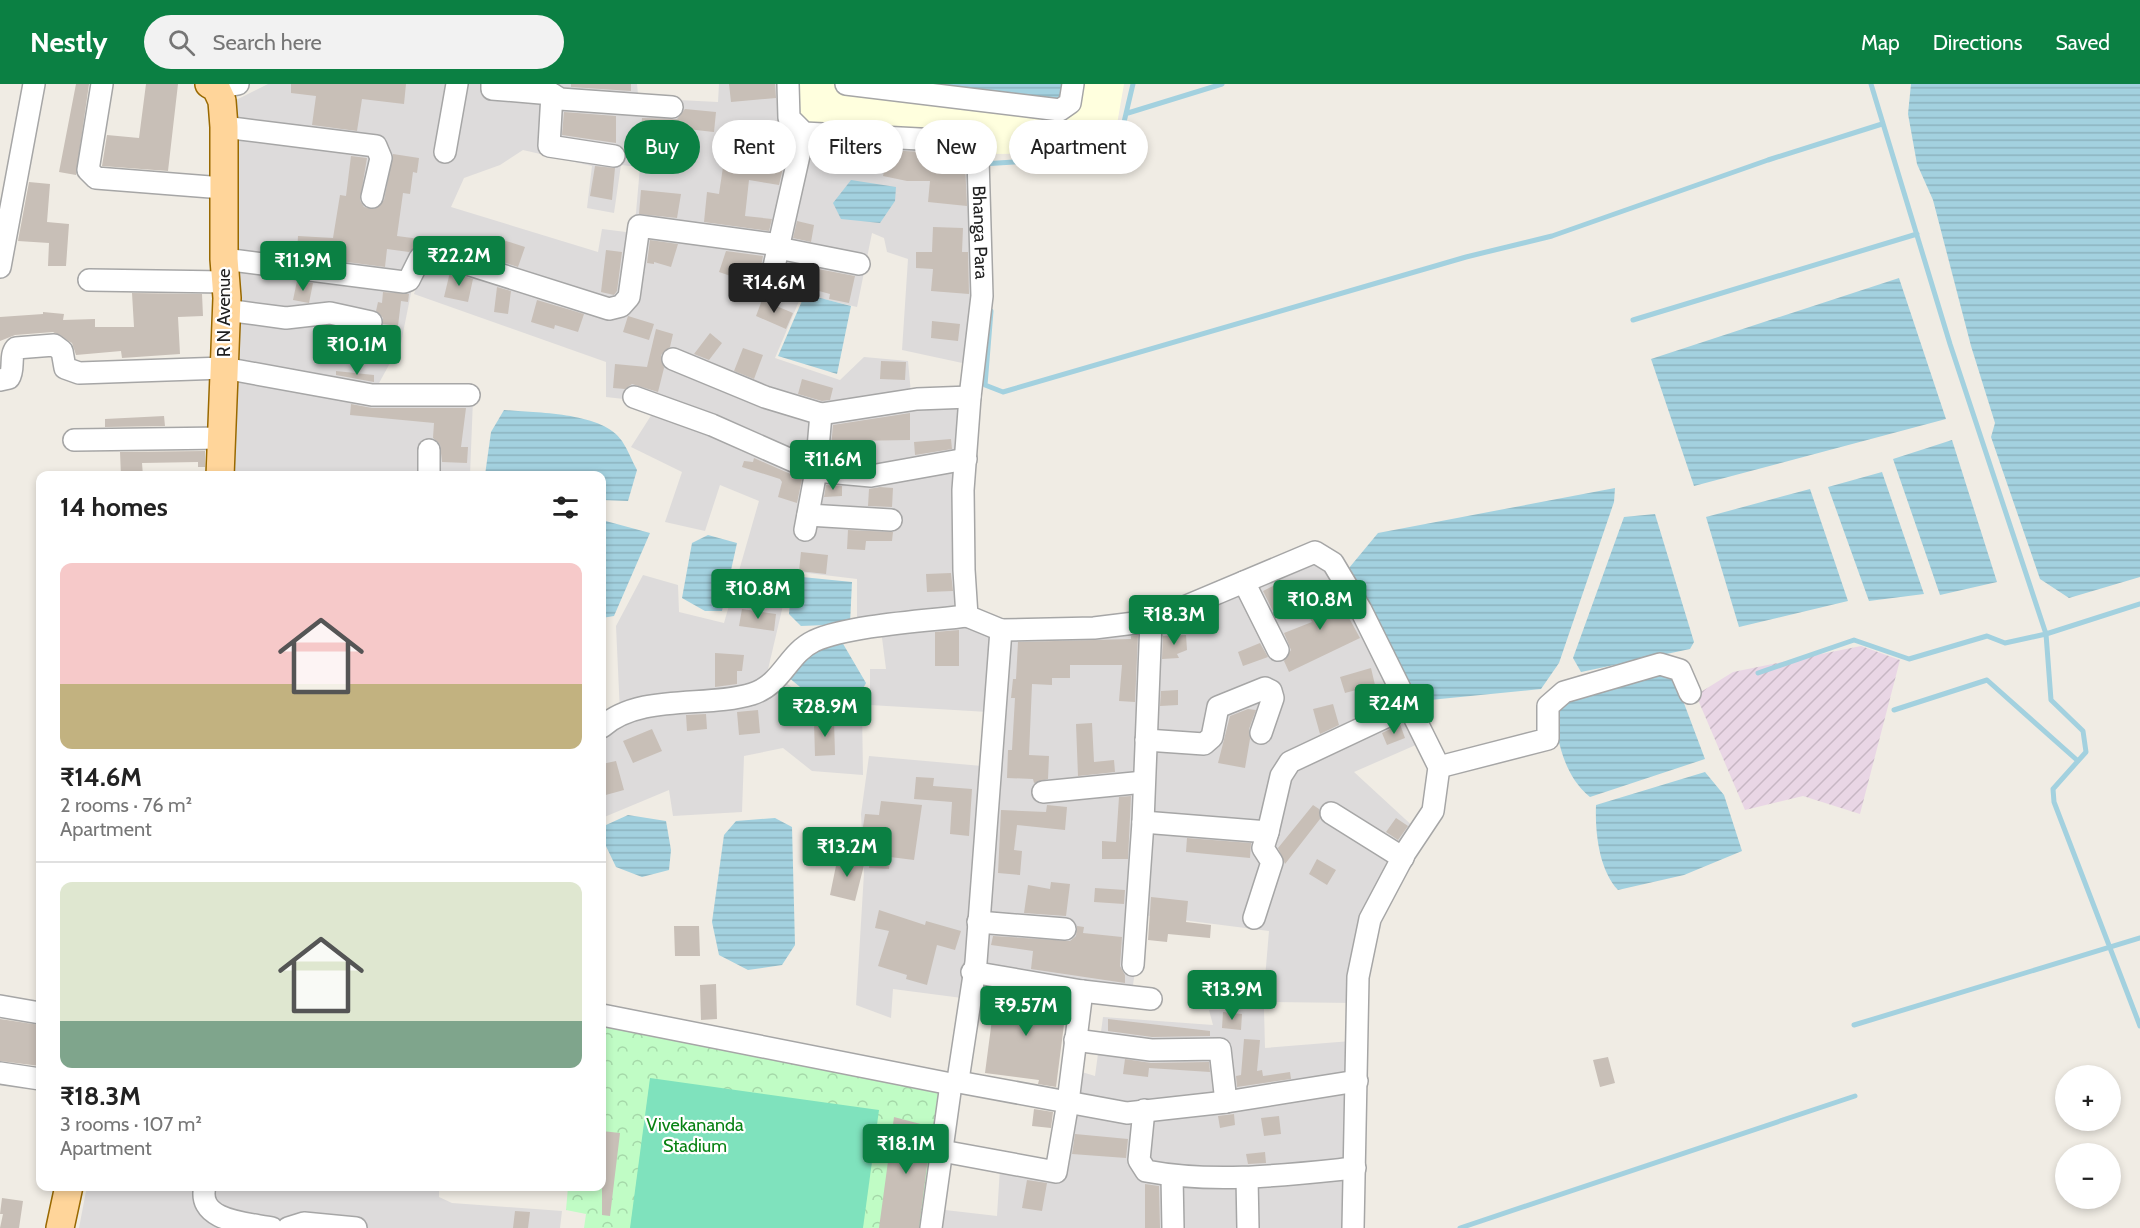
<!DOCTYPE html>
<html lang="en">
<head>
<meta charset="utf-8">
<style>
	:root { --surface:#fff; --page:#f2f2f2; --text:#222; --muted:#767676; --line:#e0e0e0; --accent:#0b8043 }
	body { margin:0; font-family:Cabin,sans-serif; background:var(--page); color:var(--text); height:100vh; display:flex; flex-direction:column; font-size:22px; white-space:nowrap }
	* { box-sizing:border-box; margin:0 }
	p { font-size:20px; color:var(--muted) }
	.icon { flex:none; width:33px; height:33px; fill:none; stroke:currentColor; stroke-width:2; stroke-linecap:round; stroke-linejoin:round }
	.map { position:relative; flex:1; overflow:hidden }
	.panel { position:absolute; left:36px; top:387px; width:570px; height:720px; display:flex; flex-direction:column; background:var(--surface); border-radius:12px; box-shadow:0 3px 9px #0003 }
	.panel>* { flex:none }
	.guide { position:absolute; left:624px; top:36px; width:570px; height:54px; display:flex; gap:12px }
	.buttons { position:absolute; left:2055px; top:981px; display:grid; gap:12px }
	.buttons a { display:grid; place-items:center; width:66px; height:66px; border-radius:50%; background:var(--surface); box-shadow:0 3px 9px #0003; font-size:30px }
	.price { position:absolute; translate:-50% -51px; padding:0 14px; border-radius:6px; background:var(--accent); color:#fff; font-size:20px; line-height:39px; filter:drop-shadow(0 2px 3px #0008) }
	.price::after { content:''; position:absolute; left:50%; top:36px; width:18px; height:14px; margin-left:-9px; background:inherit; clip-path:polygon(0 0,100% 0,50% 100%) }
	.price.on { background:#222; color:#fff }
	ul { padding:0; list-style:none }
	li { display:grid; align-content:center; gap:12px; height:318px; padding:0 24px }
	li+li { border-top:2px solid var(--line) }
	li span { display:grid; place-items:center; height:186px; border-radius:12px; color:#555 }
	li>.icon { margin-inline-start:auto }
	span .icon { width:108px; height:108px; fill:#fffc; stroke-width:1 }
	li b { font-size:26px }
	h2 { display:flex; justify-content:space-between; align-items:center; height:72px; padding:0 24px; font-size:26px }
	.chip { padding:0 21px; border-radius:27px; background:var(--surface); box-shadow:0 3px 9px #0003; font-size:21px; line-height:54px }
	.chip.on { background:var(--accent); color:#fff }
	header { display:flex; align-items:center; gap:36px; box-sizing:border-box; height:84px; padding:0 30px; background:var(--accent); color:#fff }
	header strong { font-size:28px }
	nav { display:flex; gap:33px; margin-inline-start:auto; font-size:21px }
	.search { width:420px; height:54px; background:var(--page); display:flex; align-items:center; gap:15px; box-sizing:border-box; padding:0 21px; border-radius:33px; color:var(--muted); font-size:22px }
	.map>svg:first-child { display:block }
</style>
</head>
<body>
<header>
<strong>Nestly</strong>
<div class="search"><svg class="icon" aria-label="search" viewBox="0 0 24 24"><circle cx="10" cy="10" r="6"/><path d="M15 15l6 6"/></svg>Search here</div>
<nav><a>Map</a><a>Directions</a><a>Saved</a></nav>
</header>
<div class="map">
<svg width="2140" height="1144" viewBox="0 0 2140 1144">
	<defs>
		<pattern id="industrial-furrows" width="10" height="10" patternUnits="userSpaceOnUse" patternTransform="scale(1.5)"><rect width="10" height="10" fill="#e9d6e5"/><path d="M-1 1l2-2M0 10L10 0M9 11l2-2" fill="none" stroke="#c7b7c4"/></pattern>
		<pattern id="park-crowns" width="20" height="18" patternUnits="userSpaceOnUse" patternTransform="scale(1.5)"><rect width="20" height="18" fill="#c0fcc5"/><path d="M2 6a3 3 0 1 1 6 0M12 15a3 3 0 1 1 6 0" fill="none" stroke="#a5d8a9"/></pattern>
		<pattern id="water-rules" width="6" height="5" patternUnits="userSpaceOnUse" patternTransform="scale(1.5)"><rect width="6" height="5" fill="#a3d1df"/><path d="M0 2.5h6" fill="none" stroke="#8cb3bf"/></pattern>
	</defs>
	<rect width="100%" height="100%" fill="#f0ece4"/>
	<path fill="#dddbdb" d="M268 0H637L639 21 677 27 678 16 718 18 719 0H780L785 43 802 53 779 159 786 161 809 57 968 59 974 81 976 210 967 280 902 266 908 175 887 168 884 154 872 149 857 223 802 210 775 274 840 296 864 273 908 277 911 309 826 328 773 312 672 274 668 275 681 285 817 332 965 319 958 382 959 523 857 541V495L791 487 766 594 724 610 640 619 620 629 616 542 643 491 678 501 679 528 724 539 759 417 720 401 705 447 665 438 682 388 631 363 659 319 606 313V278L414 210 427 169 620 228 635 215 642 143 723 152 635 140 640 83 621 81 614 129 587 124 592 82 523 66 500 81 464 94 451 123 598 168 602 145 634 149 627 209 616 218 426 155 408 196 324 186 238 169V50L232 18Z
		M238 179 413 199 401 259 373 310 473 315 470 391 229 392Z
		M1315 480 1335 487 1418 660 1354 688 1417 746 1364 834 1355 919 1263 918 1269 847 1143 831 1132 908 979 884 1008 554 1161 543Z
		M972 540 994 556 988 628 870 621V585H886L881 546Z
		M785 598 828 631 862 624 863 691 812 687 783 664 744 672 742 728 673 732 669 706 602 734V651L646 629Z
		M869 672 982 682 962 914 893 905 891 934 856 921 864 789 861 730Z
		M1264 925 1265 964 1351 957 1345 1144H942L945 1126 997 1132 1000 1084 1060 1094 1075 986 1095 992 1103 933 1213 941 1209 926Z
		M87 1102 439 1103V1113L452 1119 562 1127 560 1144H79Z"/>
	<path fill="url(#industrial-furrows)" d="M1861 562 1900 576 1860 730 1803 712 1745 726 1696 611 1733 588Z"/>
	<path fill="#ffffde" d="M795 0H1124L1112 69 982 70 808 44 796 31Z"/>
	<path fill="url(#park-crowns)" d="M602 939 947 1005 927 1144H584L586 1130 566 1126 568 1103 602 1102Z"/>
	<path fill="#7fe2bd" d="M650 994 879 1026 863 1144H630Z"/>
	<path fill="url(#water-rules)" d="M920 0H1064L1062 12 1054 16Z
		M1911 0H2140V493L2069 514 2040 495 1991 353 1995 339 1971 262 1933 116 1917 80 1908 30Z
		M851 96 896 103 895 117 880 139 841 135 833 119Z
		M1899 194 1946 335 1694 402 1651 275Z
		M805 210 851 222 837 290 778 272Z
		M504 326C536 329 603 328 622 357 628 366 632 377 637 386L628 417 602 416V392L485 391 491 348Z
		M1952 356 1997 498 1940 511 1893 375Z
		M1882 388 1924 510 1869 517 1828 403Z
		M1615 404 1614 418 1559 579 1541 605 1430 616 1412 613 1349 484 1378 449Z
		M1810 405 1848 517 1739 543 1706 433Z
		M1655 430 1694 558 1690 565 1581 588 1573 574 1624 433Z
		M602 436 650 449 614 532 602 534Z
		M708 451 737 459 722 527H705L682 514 692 459Z
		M792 492 852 498 850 540 801 542 789 530Z
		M842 558 866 599 857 616 829 627 788 593 814 564Z
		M1673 590 1705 675 1590 713C1562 690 1558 655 1552 622L1633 594Z
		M1705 688 1724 711 1742 767 1684 791 1618 806C1599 785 1595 749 1596 721Z
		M628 731 666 737 671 766 669 786 642 793 616 783 604 758 606 741Z
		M775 734 792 743 795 861 782 881 748 886 719 871 712 838 724 751 736 737Z"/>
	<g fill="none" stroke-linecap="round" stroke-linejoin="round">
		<path stroke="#a3d1df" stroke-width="5" d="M1871 0 1950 260 2046 550 2051 616 2083 647 2086 668 2053 705 2054 718 2140 942
			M1128 29 1222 0
			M982 80 1116 72 1133 0
			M991 227 985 301 1003 308 1466 173 1552 152 1768 76 1882 40
			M1633 236 1917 150
			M1758 589 1854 556 1909 575 1987 552 2005 559 2046 550 2140 520
			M1894 626 1987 596 2078 677
			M1854 941 2140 854
			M1460 1144 1855 1012"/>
	</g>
	<path fill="#c8bfb7" d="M76 0H89L76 91 59 88Z
		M146 0H178L168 87 102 82 107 51 139 54Z
		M291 0H406L404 20 362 15 357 47 312 41 316 12 291 9Z
		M571 0H631V7L571 3Z
		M729 0H775L776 14 731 18Z
		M685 25 716 28 714 48 659 42 658 47 641 45 642 34 677 35Z
		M564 28 616 32V59L562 51Z
		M777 52 790 53 779 101 749 96 745 132 772 135 769 147 704 138 707 108 719 110 727 56 775 63Z
		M889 66 953 70 965 80 967 122 928 118 930 97H907L883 92Z
		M393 70 419 74 417 89 413 88 410 110 403 109 397 152 420 155 419 161 409 168 387 165 385 183 301 172 302 168H297L298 152 333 154 340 111 346 112 351 72 367 74 360 116 364 123 375 125 384 116Z
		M595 82 615 84 612 116 590 112Z
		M29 98 50 100 47 138 69 140 66 182H48L49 159 18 157Z
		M641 106 681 110 677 134 639 130Z
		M797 137 814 141 811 158 793 154Z
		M933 143 963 144 962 168H968L969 210 931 207 933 185 916 184V168H932Z
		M503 156 525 163 518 183 500 177Z
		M650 156 678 160 671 183 654 178V180L647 179Z
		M606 166 622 168 617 207 614 211 601 208Z
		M726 167 763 172 759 193 760 202 719 188Z
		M802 182 855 192 849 219 829 215 830 210 797 201Z
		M450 188 473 195 468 218 444 213Z
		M297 197 313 199 309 219 293 216Z
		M497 203 511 207 508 230 494 228Z
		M383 208 409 210 408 218 401 217 398 242 383 240V234L376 227 378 218 382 219Z
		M132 209 202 210 203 232 178 233 180 270 122 274 121 267 76 271 72 259 53 248 15 251 0 257V233L43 230V228L64 230 63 236 95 235V243H134Z
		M537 216 584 230 578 248 555 241 554 245 531 238Z
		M762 216 793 229 786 245 756 232Z
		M628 232 654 240 649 256 623 248Z
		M932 237 960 240 958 257 931 254Z
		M329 242 355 248 353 257 327 252Z
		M656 245 673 250 670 263 661 271 664 284 658 308 632 300 625 305 613 304 615 280 647 283Z
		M710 249 722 259 709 276 694 270Z
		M743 264 763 271 754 295 734 287Z
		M881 277 906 278 905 296 880 295Z
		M336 287 374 291V298L336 291Z
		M802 295 833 304 830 316 822 317 798 310Z
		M351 320 372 324H466L461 363H468L467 379 442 378 440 360 433 354 434 339 350 331Z
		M910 329V356L852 357V377L830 375 833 341Z
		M164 332 165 342 105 343V335Z
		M951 355 952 365 915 371 914 358Z
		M205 367V383H198V378L142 379 143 392H121L120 368Z
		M754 374 802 395 797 419 778 413 782 398 780 395 742 383 744 377 753 378Z
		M826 401 842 402V412L824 413Z
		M880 403 893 404 892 423 868 422 869 405Z
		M848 446 893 448 892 457H866L865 466 847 465Z
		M801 468 828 471 826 490 799 487Z
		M951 489 953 507 927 508 926 490Z
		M1279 499 1289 519 1273 527 1263 507Z
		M1332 503 1360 554 1289 588 1284 577 1291 566 1284 549 1312 538 1302 518Z
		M742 525 776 530 774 547 739 542Z
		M959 546V582H935V548Z
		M1138 551 1135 618 1119 617 1122 581H1070V594H1052V601L1032 600 1029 671 1049 672 1048 695 1034 699 1033 695 1007 694 1008 666H1012L1015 614H1011L1013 595H1016L1018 558 1131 555V552Z
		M1186 551 1187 566 1177 570 1179 574 1162 575 1163 552Z
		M1260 559 1268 573 1243 582 1238 568Z
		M715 569 744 571 742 587H737V600L715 603Z
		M1371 584 1375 601 1345 609 1340 593Z
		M1178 606V621L1160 622 1161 607Z
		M1333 620 1339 641 1320 650 1313 625Z
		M1248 625 1256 626 1249 645 1250 655 1245 684 1218 679 1230 632Z
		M758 626 760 649 739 651 737 628Z
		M706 630 707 645 687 647 686 631Z
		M834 636 835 671 815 672 814 637Z
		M1092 639 1094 678 1114 676 1115 688 1078 692 1076 640Z
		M1400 640 1405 654 1387 661 1382 649Z
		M652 645 662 667 633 679 623 657Z
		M616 677 624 706 602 712V680Z
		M916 693 934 694 933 702 972 705 969 752 950 750 952 718 914 715Z
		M1131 712 1128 775H1102V757L1116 758 1119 713Z
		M881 717 922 721 914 776 890 773 889 785 869 784 873 744 863 743 865 730 879 731Z
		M1047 721 1067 723 1065 746 1017 741 1014 766 1022 767 1020 791 998 789 1001 726 1046 728Z
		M1313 721 1319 725 1320 735 1285 780 1278 764Z
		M1396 734 1408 742 1398 756 1386 748Z
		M1187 754 1251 759 1250 774 1186 768Z
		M838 772 865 777 855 817 830 811Z
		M1317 775 1336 786 1327 801 1309 790Z
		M1051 798 1070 800 1066 832 1024 829 1028 801 1050 805Z
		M1095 804 1125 806 1124 820 1094 818Z
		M1151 813 1188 817 1186 838 1211 841 1210 854 1168 850 1167 858 1148 856Z
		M879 826 925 841 926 837 961 847 955 866 937 861 927 901 906 895 907 891 878 882 889 847 875 844Z
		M674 842H699L700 872H675Z
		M1077 842 1084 843 1083 849 1122 853 1120 882 1125 891V899L1031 885 1033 867 991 861 993 852 1070 857 1076 852Z
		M716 900 717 935 701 936 700 901Z
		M996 905 1067 917 1056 1003 1038 1000 1039 996 985 989Z
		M1223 928 1242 930 1241 946 1222 944Z
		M0 935 40 941V982L0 977Z
		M1108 935 1210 947V952L1152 953 1108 947Z
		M1244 955 1260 956 1257 987 1262 986 1263 992 1290 988 1291 995 1237 1003 1236 992 1241 991Z
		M1608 973 1615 999 1600 1003 1593 976Z
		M1125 975 1151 979 1209 978 1210 988 1149 984 1148 993 1123 990Z
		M1034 1025 1053 1028 1051 1044 1032 1042Z
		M1234 1030 1235 1041 1220 1044 1218 1032Z
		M1279 1032 1281 1050 1264 1052 1261 1034Z
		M894 1033 932 1043 919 1144H879Z
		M602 1047 620 1049 610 1132 602 1131Z
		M1075 1050 1128 1055 1126 1074 1072 1070Z
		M1265 1068 1266 1079 1248 1080 1246 1070Z
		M1027 1096 1047 1099 1042 1127 1022 1124Z
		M1145 1100 1159 1102 1160 1144H1145Z
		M2 1114 23 1117 19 1144H0L3 1130H0Z
		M515 1127 530 1128 528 1144H513Z"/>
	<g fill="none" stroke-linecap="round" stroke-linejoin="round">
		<g stroke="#a6a6a6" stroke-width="24">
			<g id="minor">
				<path d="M102 0 88 86 96 94 223 104"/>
				<path d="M492 0V5L552 10 560 15 672 23"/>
				<path id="s1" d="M788 0 789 34 804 49 958 57 978 74 982 212 970 313 963 406 964 486 967 532 1001 546 976 878 958 996 951 1000 931 1144"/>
				<path d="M846 0 1060 26 1070 19 1073 0"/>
				<path d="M216 4 238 0"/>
				<path d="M552 10 549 62 614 72"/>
				<path d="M224 43 376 62 381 74 372 113"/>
				<path d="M445 68 457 0"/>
				<path d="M778 164 859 180"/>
				<path d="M224 175 404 198 409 196 420 174 430 170 445 173 609 225 621 222 629 213 639 142 780 161"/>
				<path d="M0 183 34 0"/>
				<path d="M89 196 225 198"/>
				<path d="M771 196 804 49"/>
				<path d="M226 226 286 234 330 229 371 238"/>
				<path d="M673 275 765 313 821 330 917 315 970 313"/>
				<path d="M0 296 9 294C15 285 9 272 16 264L54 261 62 267 65 284 79 289 224 284 372 311H469"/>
				<path d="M634 313 712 341 816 387 871 392 966 375"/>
				<path d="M74 356 223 354"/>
				<path d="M429 392V366"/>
				<path d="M808 431 891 436"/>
				<path d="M805 446 816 387 821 330"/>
				<path d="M1244 498 1278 566"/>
				<path d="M1001 546 1094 544 1151 537 1315 468 1333 479 1361 526 1439 683 1433 727 1405 769 1370 835 1358 893 1353 1144"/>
				<path d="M602 643C640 609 707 624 752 610 783 600 787 570 814 557 850 541 926 537 967 532"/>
				<path d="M1146 656 1204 660 1212 653 1218 623 1265 604 1271 607 1273 614 1261 649"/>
				<path d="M1439 683 1548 655V622L1564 608 1660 580 1680 586 1690 609"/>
				<path d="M1043 708 1144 698"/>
				<path d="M1331 729 1403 774"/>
				<path d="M1143 738 1268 748 1281 692 1290 678 1409 622"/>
				<path d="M1254 834 1272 778 1263 764 1268 748"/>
				<path d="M978 838 1065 845"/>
				<path d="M1133 881 1143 738 1151 537"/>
				<path d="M972 888 1082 907 1151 915"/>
				<path d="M0 922 40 929"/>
				<path d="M602 931 951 1000"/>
				<path d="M1075 956 1151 966 1220 965 1226 1018 1357 997"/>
				<path d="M0 989 40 995"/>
				<path d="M958 996 964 999 1127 1029 1226 1018"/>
				<path d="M1144 1026 1139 1076 1146 1087C1215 1100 1286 1091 1355 1084"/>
				<path d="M942 1067 1056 1088 1068 1018 1082 907"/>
				<path d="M1172 1092 1173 1144"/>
				<path d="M1247 1094 1248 1144"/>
				<path d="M205 1102C196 1138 248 1139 272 1144"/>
				<path d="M288 1144 304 1139 356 1144"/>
			</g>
		</g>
		<g stroke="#996900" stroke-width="30">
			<path id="major" d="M209 0 216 4 222 17 224 43V175L227 214 220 392
				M60 1144 69 1102"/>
		</g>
		<use href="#minor" stroke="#fff" stroke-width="21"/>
		<use href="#major" stroke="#ffd59a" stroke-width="27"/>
	</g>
	<g text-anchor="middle" stroke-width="4.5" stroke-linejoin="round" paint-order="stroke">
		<g font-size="18" fill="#1f1f1f" stroke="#fff">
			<text dy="6" stroke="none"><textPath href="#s1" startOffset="310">Bhanga Para</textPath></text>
			<text transform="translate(224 229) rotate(-90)" y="6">R N Avenue</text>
		</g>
		<g font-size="18" fill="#078213" stroke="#fff">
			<text x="695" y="1047">Vivekananda<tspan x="695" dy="21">Stadium</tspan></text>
		</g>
	</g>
</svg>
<div class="buttons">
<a>+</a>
<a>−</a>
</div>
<b class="price" style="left:459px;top:203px">₹22.2M</b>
<b class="price" style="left:303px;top:208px">₹11.9M</b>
<b class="price on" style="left:774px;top:230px">₹14.6M</b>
<b class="price" style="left:357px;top:292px">₹10.1M</b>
<b class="price" style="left:833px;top:407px">₹11.6M</b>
<b class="price" style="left:758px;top:536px">₹10.8M</b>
<b class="price" style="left:1320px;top:547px">₹10.8M</b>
<b class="price" style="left:1174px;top:562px">₹18.3M</b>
<b class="price" style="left:1394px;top:651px">₹24M</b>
<b class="price" style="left:825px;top:654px">₹28.9M</b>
<b class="price" style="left:847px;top:794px">₹13.2M</b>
<b class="price" style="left:1232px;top:937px">₹13.9M</b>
<b class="price" style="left:1026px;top:953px">₹9.57M</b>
<b class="price" style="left:906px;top:1091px">₹18.1M</b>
<div class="guide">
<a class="chip on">Buy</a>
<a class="chip">Rent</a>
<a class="chip">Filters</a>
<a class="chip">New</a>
<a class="chip">Apartment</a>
</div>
<section class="panel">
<h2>14 homes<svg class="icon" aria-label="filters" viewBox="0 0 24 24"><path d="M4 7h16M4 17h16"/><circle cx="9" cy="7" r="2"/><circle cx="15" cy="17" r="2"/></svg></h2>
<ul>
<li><span style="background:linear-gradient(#f6c9c9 65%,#c2b280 0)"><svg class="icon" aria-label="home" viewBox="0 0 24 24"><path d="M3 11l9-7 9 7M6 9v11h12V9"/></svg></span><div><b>₹14.6M</b><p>2 rooms · 76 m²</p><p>Apartment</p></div></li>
<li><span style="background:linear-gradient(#dfe7d0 75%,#7fa58c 0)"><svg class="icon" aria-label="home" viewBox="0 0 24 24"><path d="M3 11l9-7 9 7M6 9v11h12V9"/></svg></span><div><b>₹18.3M</b><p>3 rooms · 107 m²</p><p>Apartment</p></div></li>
</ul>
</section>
</div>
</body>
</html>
